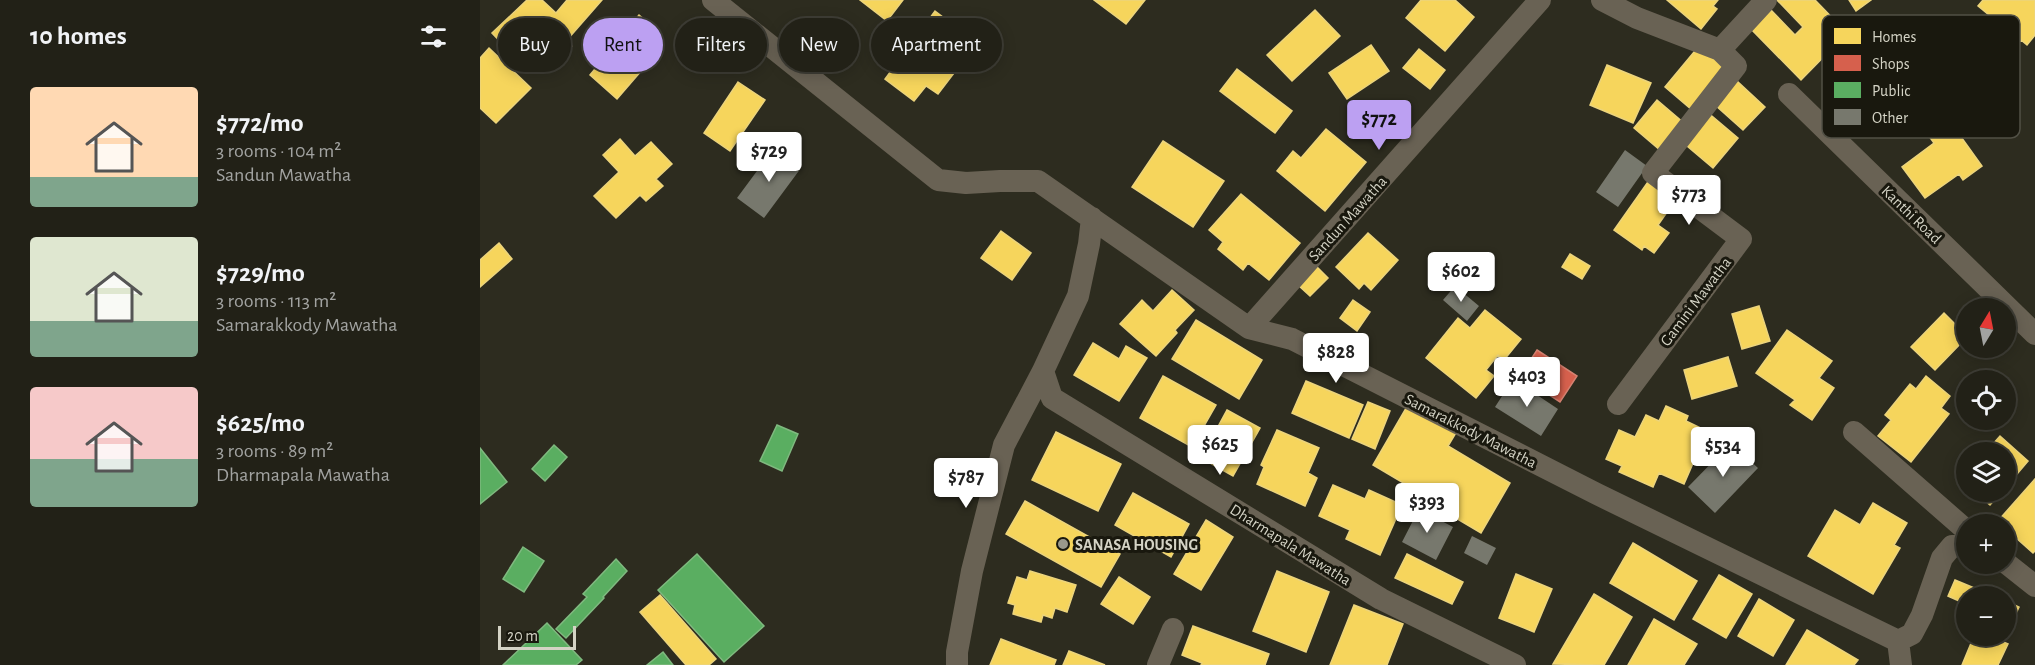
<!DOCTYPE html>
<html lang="en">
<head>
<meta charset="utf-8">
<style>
	:root { --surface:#222117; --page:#2e2e24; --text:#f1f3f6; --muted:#a2a3a1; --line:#3f3e36; --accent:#bca0f2 }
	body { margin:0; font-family:"Alegreya Sans",sans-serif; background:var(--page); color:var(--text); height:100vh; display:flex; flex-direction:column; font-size:22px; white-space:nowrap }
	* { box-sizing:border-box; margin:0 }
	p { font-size:20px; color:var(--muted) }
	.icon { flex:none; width:33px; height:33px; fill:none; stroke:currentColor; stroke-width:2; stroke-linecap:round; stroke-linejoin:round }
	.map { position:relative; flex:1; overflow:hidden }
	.sheet { display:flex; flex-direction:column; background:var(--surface); width:480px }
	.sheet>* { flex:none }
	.guide { position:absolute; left:18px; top:18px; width:570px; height:54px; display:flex; gap:12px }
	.needle { width:39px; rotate:10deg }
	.tools { position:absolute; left:1476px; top:298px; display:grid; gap:12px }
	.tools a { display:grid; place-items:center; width:60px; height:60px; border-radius:50%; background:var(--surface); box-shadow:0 3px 15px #0003,0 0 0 2px var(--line); font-size:30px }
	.scale { position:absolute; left:18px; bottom:15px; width:78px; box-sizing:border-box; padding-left:6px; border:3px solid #d4d3c5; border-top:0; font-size:16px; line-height:21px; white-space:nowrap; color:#d4d3c5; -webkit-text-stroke:4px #19180e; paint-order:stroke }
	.price { position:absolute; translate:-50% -51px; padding:0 14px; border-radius:6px; background:#fff; color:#222; font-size:20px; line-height:39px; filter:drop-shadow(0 2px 3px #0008) }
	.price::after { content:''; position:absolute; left:50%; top:36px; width:18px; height:14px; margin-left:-9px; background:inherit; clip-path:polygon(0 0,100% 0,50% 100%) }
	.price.selected { background:var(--accent); color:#111 }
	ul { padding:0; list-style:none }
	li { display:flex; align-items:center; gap:18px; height:150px; padding:0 30px }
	li span { display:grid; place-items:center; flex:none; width:168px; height:120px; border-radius:6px; color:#555 }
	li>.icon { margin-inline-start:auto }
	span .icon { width:72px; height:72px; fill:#fffc; stroke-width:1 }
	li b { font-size:26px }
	h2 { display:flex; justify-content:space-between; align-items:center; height:72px; padding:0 30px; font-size:26px }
	.pill { padding:0 21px; border-radius:27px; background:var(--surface); box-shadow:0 3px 15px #0003,0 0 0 2px var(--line); font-size:21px; line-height:54px }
	.pill.selected { background:var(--accent); color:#111 }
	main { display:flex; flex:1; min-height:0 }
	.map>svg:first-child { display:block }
</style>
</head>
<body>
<main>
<section class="sheet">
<h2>10 homes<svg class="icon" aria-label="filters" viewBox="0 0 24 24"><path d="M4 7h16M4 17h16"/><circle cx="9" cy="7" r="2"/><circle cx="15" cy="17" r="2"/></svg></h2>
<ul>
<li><span style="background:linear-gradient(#ffd9b3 75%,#7fa58c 0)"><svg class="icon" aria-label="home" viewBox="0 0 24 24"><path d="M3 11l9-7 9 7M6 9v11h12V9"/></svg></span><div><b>$772/mo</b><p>3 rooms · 104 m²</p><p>Sandun Mawatha</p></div></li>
<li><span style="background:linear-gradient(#dfe7d0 70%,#7fa58c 0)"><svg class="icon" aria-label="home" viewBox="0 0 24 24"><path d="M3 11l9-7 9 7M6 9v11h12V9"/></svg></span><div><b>$729/mo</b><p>3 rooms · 113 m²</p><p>Samarakkody Mawatha</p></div></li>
<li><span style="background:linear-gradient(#f6c9c9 60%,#7fa58c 0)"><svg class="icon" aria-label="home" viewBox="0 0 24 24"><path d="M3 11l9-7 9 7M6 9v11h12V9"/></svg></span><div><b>$625/mo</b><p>3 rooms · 89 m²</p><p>Dharmapala Mawatha</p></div></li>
</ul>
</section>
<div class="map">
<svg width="1555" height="665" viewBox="0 0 1555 665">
	<rect width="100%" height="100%" fill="#2d2c1f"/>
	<path fill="#f6d55c" stroke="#ecd47c" stroke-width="1.5" d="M47 0H62L76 13 87 0H122L87 40 92 46 74 65 44 36 28 50 12 33Z
		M380 0H423L407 21Z
		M614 0H665L646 24Z
		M941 0H975L994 17 965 51 926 18Z
		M1187 0H1238L1233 6 1237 9 1221 29Z
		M1297 0H1335L1367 33 1321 80 1271 29 1291 10 1315 35 1323 27Z
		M1369 0H1391L1376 11Z
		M1503 0H1555V35L1547 45 1541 40 1525 59 1500 38 1515 20 1498 6Z
		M835 10 860 36 812 81 787 55Z
		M455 11 497 43 458 94 446 86 434 101 405 79Z
		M159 15 177 30 163 47 174 56 137 99 110 75 135 45 128 39 137 29 143 34Z
		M891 45 909 71 867 99 849 73Z
		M1219 46 1246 69 1212 110 1185 87Z
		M9 48 51 88 16 123 0 108V58Z
		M939 49 965 70 950 89 923 68Z
		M1127 65 1171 83 1153 123 1110 105Z
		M757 69 812 111 795 133 740 91Z
		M1257 81 1285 107 1263 130 1235 105Z
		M258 82 285 100 250 151 224 133Z
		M1177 100 1204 123 1181 151 1154 128Z
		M1456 102 1502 166 1483 180 1479 174 1445 198 1422 167 1454 143 1435 117Z
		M1226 111 1258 138 1233 168 1201 141Z
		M846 129 886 162 845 211 797 171 813 151 821 158Z
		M140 139 155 156 171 142 192 164 176 179 183 186 166 201 160 195 136 218 114 196 139 172 123 155Z
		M683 141 744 181 713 227 652 187Z
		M1170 179 1197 198 1178 225 1189 233 1174 253 1164 246 1162 250 1134 230Z
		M761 194 820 243 789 280 768 263 763 270 738 249 743 242 729 230Z
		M521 231 551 253 532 280 501 258Z
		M888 233 918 260 891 290 884 283 879 289 856 267Z
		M19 243 32 259 0 287V260Z
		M1090 254 1110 266 1102 279 1082 267Z
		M836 266 848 278 830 296 818 285Z
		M692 290 714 310 695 330 697 333 676 356 640 324 662 300 673 311Z
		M873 300 890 312 877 331 860 318Z
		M1279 306 1290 341 1262 349 1252 314Z
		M1005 310 1041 339 1024 360 1018 355 1006 370 1014 376 996 398 946 358 978 318 990 328Z
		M1464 313 1486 335V338L1455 370 1431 347Z
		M716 320 782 360 759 399 692 359Z
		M1307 330 1352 361 1339 378 1354 388 1332 420 1310 405 1315 400 1276 373Z
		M613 343 639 359 646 346 667 358 639 401 594 375Z
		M1248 357 1257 386 1212 399 1204 370Z
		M683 376 736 405 712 447 660 418Z
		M1446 376 1470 396 1461 408 1469 414 1431 462 1398 436 1411 420 1405 415 1430 384 1436 389Z
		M826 381 883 405 869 438 812 413Z
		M888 402 910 411 895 449 872 439Z
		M929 403 977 431 968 446 1030 483 1001 533 925 488 927 485 893 465Z
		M1186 406 1208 416 1206 421 1227 431 1204 484 1179 473 1173 487 1139 472 1142 466 1126 459 1139 430 1155 437 1166 415 1179 421Z
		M747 410 780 428 753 476 721 458Z
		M797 430 839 448 828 473 837 478 825 506 777 484 784 467 781 465Z
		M576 432 641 464 618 511 552 480Z
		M1520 436 1548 461 1526 487V453H1505Z
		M1555 479V551L1553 553 1526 529V525H1520L1517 522Z
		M853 485 885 499 889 490 922 505 900 555 866 539 870 530 839 516Z
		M1494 492H1521L1510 505Z
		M653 493 709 524 691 557 635 525Z
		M545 501 640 554 621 587 526 534Z
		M1393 503 1427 523 1414 545 1420 548 1393 594 1328 556 1355 510 1380 525Z
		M726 520 753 537 721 590 694 574Z
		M1153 543 1217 581 1194 620 1130 583Z
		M927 554 983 582 972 604 915 578Z
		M550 571 596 585 587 612 575 608 572 618 563 615 561 622 533 614 535 605 528 603 537 577 547 580Z
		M797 571 849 592 826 652 773 631Z
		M1036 574 1072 589 1054 632 1019 618Z
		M1239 575 1272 594 1246 638 1213 619Z
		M639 577 670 597 653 624 621 604Z
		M1475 580 1516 597H1486V604L1468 596Z
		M1114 594 1152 617 1124 665 1073 664Z
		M180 595 236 659 229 665H206L160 612Z
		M1279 599 1314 620 1293 656 1258 636Z
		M1526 601 1539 607 1531 624 1526 621Z
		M874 605 923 624 907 665H850Z
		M1174 619 1217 644 1204 665H1148Z
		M713 626 789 654 785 665H721L722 663 702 655Z
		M1327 630 1378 660 1374 665H1306Z
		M1494 636H1509L1528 644 1518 665H1482Z
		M521 639 576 660 574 665H510Z
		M589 651 625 665H583Z"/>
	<path fill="#d6604d" stroke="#d58271" stroke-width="1.5" d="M1057 350 1097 376 1080 402 1040 376Z"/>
	<path fill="#5aae61" stroke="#7fb97f" stroke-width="1.5" d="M297 425 318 434 302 471 280 461Z
		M74 445 87 457 65 481 52 469Z
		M0 448 27 482 0 504Z
		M43 547 64 561 44 592 23 579Z
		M217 554 284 626 244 662 178 590Z
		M136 559 147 571 123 597 124 598 86 638 76 629 107 597 103 594Z
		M67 623 102 660 96 665H23Z
		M183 652 193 665H167Z"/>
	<path fill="#77786d" d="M294 148 321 168 284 218 257 198Z
		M1145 150 1167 166 1138 207 1116 192Z
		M975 286 999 306 987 321 963 300Z
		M1033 379 1078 409 1061 436 1015 407Z
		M1251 443 1278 468 1235 513 1208 487Z
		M939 509 973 527 956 560 922 542Z
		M992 536 1016 548 1007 565 984 553Z"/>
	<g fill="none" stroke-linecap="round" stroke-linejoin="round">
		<path stroke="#696254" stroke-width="22" d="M233 0 458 180 486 183 520 181H558L769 328 812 339 1117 494 1418 641 1432 634 1442 615 1462 558 1472 546H1486
			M1122 0 1157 18 1240 50 1286 0
			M1309 94 1555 334
			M612 218 609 244 598 296 563 371 572 398 901 599 1035 665
			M769 328 1060 0
			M1138 404 1261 239 1173 173 1256 66 1240 50
			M1374 432 1486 530
			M1526 563 1555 586
			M1418 641 1421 665
			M477 665V652L492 571 524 445 563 371
			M678 665 693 629"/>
	</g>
	<circle fill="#9a998b" stroke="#19180e" stroke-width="2" cx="583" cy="544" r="6"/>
	<g text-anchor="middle" stroke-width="6" stroke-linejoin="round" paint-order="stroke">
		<g font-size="16" fill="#d4d3c5" stroke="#19180e">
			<text transform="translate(1432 214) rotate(44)" y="6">Kanthi Road</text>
			<text transform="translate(867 218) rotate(-48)" y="6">Sandun Mawatha</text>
			<text transform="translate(1215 301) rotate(-53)" y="6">Gamini Mawatha</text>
			<text transform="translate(991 430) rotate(27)" y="6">Samarakkody Mawatha</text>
			<text transform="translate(811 544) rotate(32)" y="6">Dharmapala Mawatha</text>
		</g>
		<g font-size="16" font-weight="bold" fill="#d4d3c5" stroke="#19180e" text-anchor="start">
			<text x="595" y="550">SANASA HOUSING</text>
		</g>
	</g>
	<rect x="1342" y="15" width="198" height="123" rx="9" fill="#19180e" stroke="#515045" stroke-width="1.5"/>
	<rect x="1354" y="28" width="27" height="16" fill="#f6d55c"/>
	<rect x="1354" y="55" width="27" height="16" fill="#d6604d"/>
	<rect x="1354" y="82" width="27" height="16" fill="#5aae61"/>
	<rect x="1354" y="109" width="27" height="16" fill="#77786d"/>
	<g font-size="16" fill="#d4d3c5">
		<text x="1392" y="42">Homes</text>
		<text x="1392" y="69">Shops</text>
		<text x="1392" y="96">Public</text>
		<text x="1392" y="123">Other</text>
	</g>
</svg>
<div class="tools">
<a><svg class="needle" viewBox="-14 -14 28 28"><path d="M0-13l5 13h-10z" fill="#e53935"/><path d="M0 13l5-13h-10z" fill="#a2a3a1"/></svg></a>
<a><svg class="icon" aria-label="locate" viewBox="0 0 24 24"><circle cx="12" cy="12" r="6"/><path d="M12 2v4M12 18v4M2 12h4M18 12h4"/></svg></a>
<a><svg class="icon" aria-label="layers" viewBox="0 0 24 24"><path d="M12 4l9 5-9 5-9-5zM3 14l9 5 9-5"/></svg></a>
<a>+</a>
<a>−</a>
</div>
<div class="scale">20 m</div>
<b class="price selected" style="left:899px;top:151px">$772</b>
<b class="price" style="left:289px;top:183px">$729</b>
<b class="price" style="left:1209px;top:226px">$773</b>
<b class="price" style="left:981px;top:303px">$602</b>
<b class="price" style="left:856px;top:384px">$828</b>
<b class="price" style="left:1047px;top:408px">$403</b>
<b class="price" style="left:740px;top:476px">$625</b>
<b class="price" style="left:1243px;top:478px">$534</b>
<b class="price" style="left:486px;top:509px">$787</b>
<b class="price" style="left:947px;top:534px">$393</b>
<div class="guide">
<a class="pill">Buy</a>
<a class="pill selected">Rent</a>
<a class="pill">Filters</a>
<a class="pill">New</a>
<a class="pill">Apartment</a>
</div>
</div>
</main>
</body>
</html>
